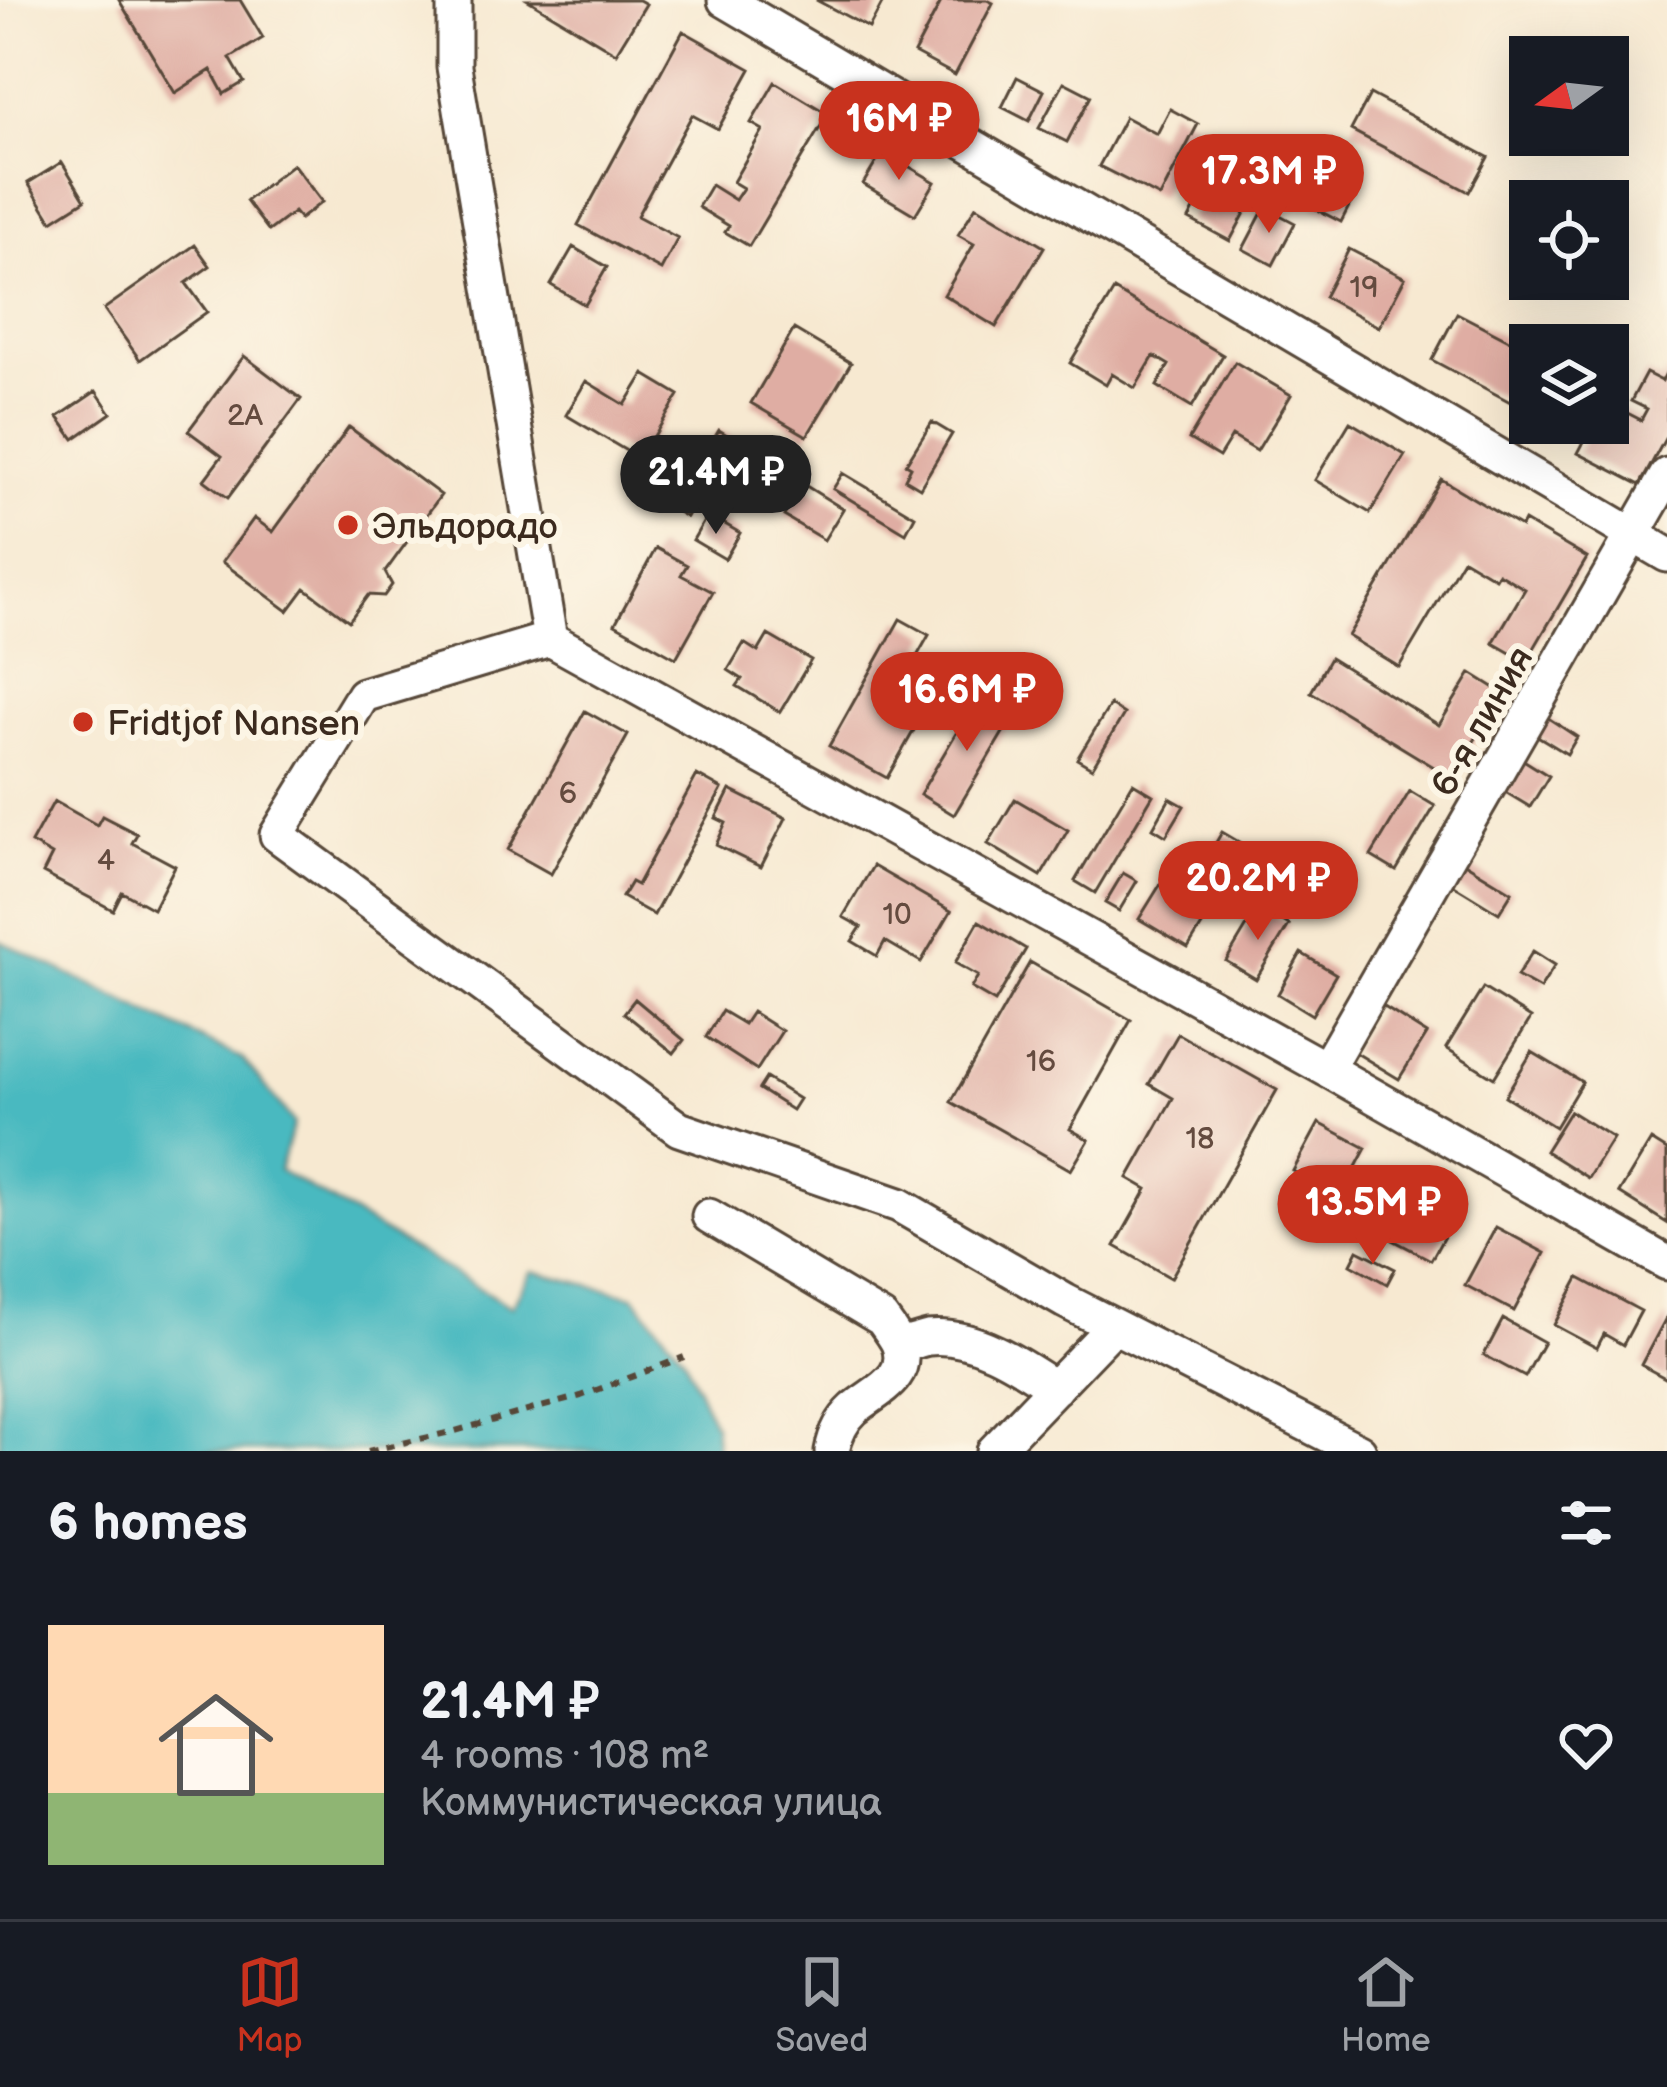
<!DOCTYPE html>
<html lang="en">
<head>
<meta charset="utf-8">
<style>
	:root { --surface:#171b24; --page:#20242c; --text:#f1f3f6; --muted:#9ea1a6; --line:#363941; --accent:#c8321e }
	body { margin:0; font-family:"Balsamiq Sans",sans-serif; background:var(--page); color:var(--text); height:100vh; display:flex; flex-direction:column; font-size:45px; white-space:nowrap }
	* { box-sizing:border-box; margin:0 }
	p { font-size:39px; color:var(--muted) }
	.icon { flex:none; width:66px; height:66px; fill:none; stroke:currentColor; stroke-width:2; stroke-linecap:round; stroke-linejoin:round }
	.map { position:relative; height:1451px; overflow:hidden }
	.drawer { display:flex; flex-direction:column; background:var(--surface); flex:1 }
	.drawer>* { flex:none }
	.needle { width:78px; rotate:255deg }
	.buttons { position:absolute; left:1509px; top:36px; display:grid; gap:24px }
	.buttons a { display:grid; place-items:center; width:120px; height:120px; border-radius:0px; background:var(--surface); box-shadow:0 12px 48px #0002; font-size:60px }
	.price { position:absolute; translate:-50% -102px; padding:0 27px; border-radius:42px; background:var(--accent); color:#fff; font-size:39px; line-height:78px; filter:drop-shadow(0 3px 6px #0008) }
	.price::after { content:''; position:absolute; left:50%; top:72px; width:36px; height:27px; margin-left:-18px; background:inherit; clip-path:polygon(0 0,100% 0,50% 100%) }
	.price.current { background:#222; color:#fff }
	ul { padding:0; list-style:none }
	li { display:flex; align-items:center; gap:36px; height:300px; padding:0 48px }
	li+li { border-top:3px solid var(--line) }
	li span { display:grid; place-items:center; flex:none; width:336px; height:240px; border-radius:0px; color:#555 }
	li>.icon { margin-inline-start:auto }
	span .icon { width:144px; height:144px; fill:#fffc; stroke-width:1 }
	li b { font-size:51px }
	h2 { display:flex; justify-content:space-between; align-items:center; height:144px; padding:0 48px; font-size:51px }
	.tab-bar { display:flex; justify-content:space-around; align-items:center; height:168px; border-top:3px solid var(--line); background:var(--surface); font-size:33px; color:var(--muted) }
	.tab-bar a { display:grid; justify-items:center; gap:6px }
	.tab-bar .current { color:var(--accent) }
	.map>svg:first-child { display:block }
</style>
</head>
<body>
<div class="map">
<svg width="1667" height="1451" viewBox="0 0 1667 1451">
	<rect width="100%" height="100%" fill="#fcf5e5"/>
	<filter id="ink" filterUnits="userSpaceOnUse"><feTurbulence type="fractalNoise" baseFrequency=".00833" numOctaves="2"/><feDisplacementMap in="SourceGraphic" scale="24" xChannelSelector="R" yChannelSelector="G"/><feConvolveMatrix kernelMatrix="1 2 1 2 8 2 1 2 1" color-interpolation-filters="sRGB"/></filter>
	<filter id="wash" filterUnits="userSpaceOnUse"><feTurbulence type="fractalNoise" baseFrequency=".004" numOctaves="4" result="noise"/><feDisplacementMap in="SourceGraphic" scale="48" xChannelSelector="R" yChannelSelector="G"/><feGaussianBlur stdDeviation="2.7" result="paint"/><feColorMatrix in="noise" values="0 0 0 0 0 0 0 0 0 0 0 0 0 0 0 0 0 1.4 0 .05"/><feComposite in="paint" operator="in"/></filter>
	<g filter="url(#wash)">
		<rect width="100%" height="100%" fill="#f7e9d1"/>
		<path fill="#4ab9c0" stroke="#42726f" stroke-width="3" d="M0 941 243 1059 294 1123 279 1170 511 1307 532 1271 634 1296 684 1357 714 1425 717 1451H0Z"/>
		<g id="blocks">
			<path fill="#dfada3" d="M119 0H240L263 38 230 58 244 82 224 94 211 70 175 93Z
				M528 0H639L646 4 616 53Z
				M816 0H884L869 28Z
				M942 0H987L993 3 955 75 914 53Z
				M683 31 751 69 718 129 692 115 637 216 678 238 661 270 578 225Z
				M1017 77 1044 91 1029 121 1002 107Z
				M775 82 828 114 749 246 725 232 729 226 698 207 711 185 735 200 743 188 733 182 763 130 751 123Z
				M1064 82 1091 96 1067 142 1039 128Z
				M1370 94 1488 157 1469 192 1351 130Z
				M1170 109 1198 124 1160 197 1099 166 1125 117 1157 134Z
				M883 151 935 182 915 215 863 184Z
				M1222 155 1264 177 1230 241 1189 219Z
				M62 162 85 200 52 221 28 183Z
				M293 164 322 202 300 219 294 212 269 231 246 201Z
				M1333 171 1360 185 1341 222 1314 208Z
				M976 206 1044 247 996 327 944 295 974 244 958 235Z
				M1265 207 1295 223 1273 265 1243 249Z
				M195 245 210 266 186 283 207 312 140 360 104 309Z
				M573 247 607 267 585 305 551 285Z
				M1349 249 1405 278 1379 327 1324 297Z
				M1114 290 1223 355 1192 407 1157 386 1169 365 1154 356 1135 388 1112 374 1106 385 1070 363Z
				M1457 313 1530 351V378L1516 405 1432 360Z
				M794 329 851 363 807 436 751 403Z
				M244 356 301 399 228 498 204 480 222 456 188 431Z
				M1235 362 1291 395 1257 451 1232 436 1219 457 1189 439Z
				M1667 371V435L1640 485 1578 453 1594 423H1608V403L1641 420 1647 409 1631 401 1646 373 1662 381Z
				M644 374 679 395 640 459 566 415 586 381 625 405Z
				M96 391 111 413 74 439 58 417Z
				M932 422 952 434 920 488 905 479 911 467 906 464Z
				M1350 422 1405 455 1370 513 1315 480Z
				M349 427 441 495 385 572 392 585 384 596 368 595 349 621 305 588 288 611 222 562 254 518 273 532Z
				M719 430 756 453 731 495 693 473Z
				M843 473 915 516 906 533 833 489Z
				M1441 479 1521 527 1524 521 1587 558 1526 662 1493 643 1525 589 1498 573 1495 578 1463 559 1399 667 1348 636Z
				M803 484 843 509 824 540 784 516Z
				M677 487 696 499 686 517 666 505Z
				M708 514 740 533 725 559 693 540Z
				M656 548 687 565 681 575 713 592 676 658 615 624Z
				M900 619 929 635 898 690 927 707 887 778 829 746Z
				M768 635 811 660 780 712 737 686 742 679 728 670 744 643 758 652Z
				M1330 658 1439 725 1471 673 1503 693 1452 778 1311 692Z
				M980 693 1014 714 954 815 920 794Z
				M1110 705 1124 714 1092 768 1077 759Z
				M585 711 628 735 551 874 508 850Z
				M1542 714 1577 737 1567 754 1531 732Z
				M1517 756 1549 776 1530 807 1497 787Z
				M697 775 722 789 654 915 622 897 631 882 637 885Z
				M1133 783 1153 795 1095 893 1075 881Z
				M730 790 786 818 761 867 716 845 726 823 716 818Z
				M1410 791 1435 806 1396 871 1371 856Z
				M1170 798 1184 806 1166 836 1153 828Z
				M1015 799 1068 830 1041 876 988 844Z
				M54 801 97 825 102 816 137 834 132 843 175 866 153 909 122 892 113 910 43 873 52 855 31 843Z
				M1222 832 1249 848 1227 886 1200 870Z
				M1458 859 1512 892 1499 913 1445 880Z
				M873 866 951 911 921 962 885 941 877 956 852 941 861 927 843 917Z
				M1123 873 1137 881 1119 911 1105 903Z
				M1160 885 1209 914 1188 948 1139 919Z
				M1259 906 1289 925 1256 979 1226 961Z
				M979 921 1026 949 995 1002 971 988 978 976 955 963Z
				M1533 951 1555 965 1540 989 1517 976Z
				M1301 953 1336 974 1312 1015 1278 994Z
				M1030 962 1131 1020 1070 1129 1089 1140 1071 1170 951 1102Z
				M1483 988 1531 1018 1494 1078 1446 1048Z
				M635 999 684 1040 674 1053 624 1013Z
				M1381 1005 1427 1034 1399 1079 1353 1051Z
				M722 1011 744 1024 752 1012 782 1031 757 1070 706 1037Z
				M1178 1034 1277 1090 1171 1278 1115 1246 1147 1189 1128 1178 1173 1098 1149 1084Z
				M1532 1052 1582 1082 1555 1127 1505 1096Z
				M766 1078 799 1099 792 1110 759 1089Z
				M1570 1111 1613 1138 1588 1178 1545 1151Z
				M1319 1123 1366 1148 1340 1197 1293 1171Z
				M1651 1140 1667 1150V1223L1619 1193Z
				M1404 1171 1463 1202 1431 1260 1393 1240 1403 1220 1383 1209Z
				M1496 1227 1545 1253 1514 1311 1465 1285Z
				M1358 1250 1395 1269 1387 1284 1351 1264Z
				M1579 1278 1641 1311 1623 1345 1604 1334 1597 1348 1554 1325Z
				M1667 1316V1379L1641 1365Z
				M1503 1319 1544 1342 1525 1377 1484 1355Z"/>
		</g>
	</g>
	<g filter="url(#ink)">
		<use href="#blocks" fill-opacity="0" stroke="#574739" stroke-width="3"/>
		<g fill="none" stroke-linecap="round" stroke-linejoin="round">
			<g stroke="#574739" stroke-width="39">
				<path id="minor" d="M454 0V67L550 639 363 695 277 835 679 1129 899 1205 1065 1301 1359 1451
					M725 0 1667 555
					M550 639 1326 1069 1667 1263
					M1326 1069 1667 475
					M709 1216 882 1319C887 1326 894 1335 898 1343 912 1378 875 1391 854 1409 842 1420 835 1435 832 1451
					M900 1346C909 1344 919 1340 928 1338 973 1333 1019 1364 1055 1388
					M994 1451 1114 1326"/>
			</g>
			<path stroke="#574739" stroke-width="6" stroke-dasharray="9 9" stroke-linecap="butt" d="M368 1451 455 1431 581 1396 684 1357"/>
			<use href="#minor" stroke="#fff" stroke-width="33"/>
		</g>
	</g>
	<g fill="#c8321e" stroke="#fcf5e5" stroke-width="4.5">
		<circle cx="348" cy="525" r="12"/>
		<circle cx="83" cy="722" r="12"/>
	</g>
	<g text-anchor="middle" stroke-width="12" stroke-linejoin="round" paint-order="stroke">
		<g font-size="30" fill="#644b3f">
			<text x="1364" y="297">19</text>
			<text x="245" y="425">2А</text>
			<text x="568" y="803">6</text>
			<text x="106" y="870">4</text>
			<text x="897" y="924">10</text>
			<text x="1041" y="1071">16</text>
			<text x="1200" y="1148">18</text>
		</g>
		<g font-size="36" fill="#3b2a1e" stroke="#fcf5e5" text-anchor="start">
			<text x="372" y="538">Эльдорадо</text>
			<text x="107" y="735">Fridtjof Nansen</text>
		</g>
		<g font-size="36" fill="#3b2a1e" stroke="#fcf5e5">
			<text transform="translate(1481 721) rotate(-60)" y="13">6-я линия</text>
		</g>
	</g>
</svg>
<div class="buttons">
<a><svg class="needle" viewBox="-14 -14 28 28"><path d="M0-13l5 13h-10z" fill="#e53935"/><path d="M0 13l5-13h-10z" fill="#9ea1a6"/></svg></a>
<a><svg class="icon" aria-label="locate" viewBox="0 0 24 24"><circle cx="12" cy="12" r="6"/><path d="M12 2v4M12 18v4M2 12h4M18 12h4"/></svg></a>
<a><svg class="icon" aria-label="layers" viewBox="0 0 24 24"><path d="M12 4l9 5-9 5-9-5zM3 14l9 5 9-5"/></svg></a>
</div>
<b class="price" style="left:899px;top:183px">16M ₽</b>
<b class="price" style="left:1269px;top:236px">17.3M ₽</b>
<b class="price current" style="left:716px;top:537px">21.4M ₽</b>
<b class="price" style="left:967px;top:754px">16.6M ₽</b>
<b class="price" style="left:1258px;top:943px">20.2M ₽</b>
<b class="price" style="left:1373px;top:1267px">13.5M ₽</b>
</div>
<section class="drawer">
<h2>6 homes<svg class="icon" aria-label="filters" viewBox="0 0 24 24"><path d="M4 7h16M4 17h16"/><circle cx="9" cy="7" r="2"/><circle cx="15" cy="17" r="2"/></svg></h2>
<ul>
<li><span style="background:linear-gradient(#ffd9b3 70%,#8fb573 0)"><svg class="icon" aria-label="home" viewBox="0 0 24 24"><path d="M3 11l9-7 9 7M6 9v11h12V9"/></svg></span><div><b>21.4M ₽</b><p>4 rooms · 108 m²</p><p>Коммунистическая улица</p></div><svg class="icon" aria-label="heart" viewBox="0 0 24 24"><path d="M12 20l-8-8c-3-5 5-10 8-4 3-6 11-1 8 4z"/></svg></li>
</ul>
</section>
<nav class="tab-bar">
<a class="current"><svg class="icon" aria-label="map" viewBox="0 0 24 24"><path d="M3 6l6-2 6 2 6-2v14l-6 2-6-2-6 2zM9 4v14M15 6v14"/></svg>Map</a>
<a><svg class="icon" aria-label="saved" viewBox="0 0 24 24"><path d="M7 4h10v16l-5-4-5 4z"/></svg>Saved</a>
<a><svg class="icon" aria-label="home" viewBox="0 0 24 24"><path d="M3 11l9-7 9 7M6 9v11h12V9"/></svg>Home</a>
</nav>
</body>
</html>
